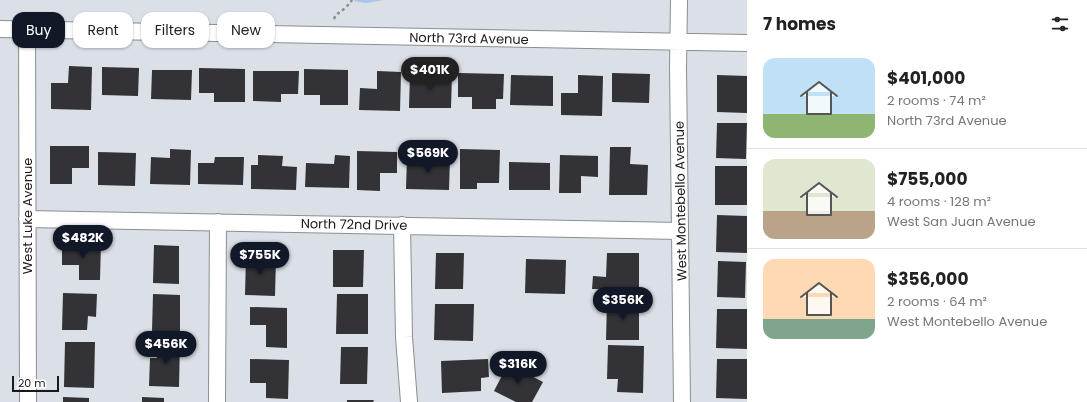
<!DOCTYPE html>
<html lang="en">
<head>
<meta charset="utf-8">
<style>
	:root { --surface:#fff; --page:#f6f6f6; --text:#222; --muted:#767676; --line:#e0e0e0; --accent:#111827 }
	body { margin:0; font-family:Poppins,sans-serif; background:var(--page); color:var(--text); height:100vh; display:flex; flex-direction:column; font-size:15px; white-space:nowrap }
	* { box-sizing:border-box; margin:0 }
	p { font-size:13px; color:var(--muted) }
	.icon { flex:none; width:22px; height:22px; fill:none; stroke:currentColor; stroke-width:2; stroke-linecap:round; stroke-linejoin:round }
	.map { position:relative; flex:1; overflow:hidden }
	.panel { display:flex; flex-direction:column; background:var(--surface); width:340px }
	.panel>* { flex:none }
	.hud { position:absolute; left:12px; top:12px; width:380px; height:36px; display:flex; gap:8px }
	.scale { position:absolute; left:12px; bottom:10px; width:47px; box-sizing:border-box; padding-left:4px; border:2px solid #18191b; border-top:0; font-size:11px; line-height:14px; white-space:nowrap; color:#18191b; -webkit-text-stroke:3px #fff; paint-order:stroke }
	.price { position:absolute; translate:-50% -34px; padding:0 9px; border-radius:14px; background:var(--accent); color:#fff; font-size:13px; line-height:26px; filter:drop-shadow(0 1px 2px #0008) }
	.price::after { content:''; position:absolute; left:50%; top:24px; width:12px; height:9px; margin-left:-6px; background:inherit; clip-path:polygon(0 0,100% 0,50% 100%) }
	.price.selected { background:#222; color:#fff }
	ul { padding:0; list-style:none }
	li { display:flex; align-items:center; gap:12px; height:100px; padding:0 16px }
	li+li { border-top:1px solid var(--line) }
	li span { display:grid; place-items:center; flex:none; width:112px; height:80px; border-radius:12px; color:#555 }
	li>.icon { margin-inline-start:auto }
	span .icon { width:48px; height:48px; fill:#fffc; stroke-width:1 }
	li b { font-size:17px }
	h2 { display:flex; justify-content:space-between; align-items:center; height:48px; padding:0 16px; font-size:17px }
	.pill { padding:0 14px; border-radius:12px; background:var(--surface); box-shadow:0 1px 3px #0004; font-size:14px; line-height:36px }
	.pill.selected { background:var(--accent); color:#fff }
	main { display:flex; flex:1; min-height:0 }
	.map>svg:first-child { display:block }
</style>
</head>
<body>
<main>
<div class="map">
<svg width="747" height="402" viewBox="0 0 747 402">
	<rect width="100%" height="100%" fill="#dbdfe6"/>
	<path fill="#a9c5ec" d="M354 0H384L366 3 354 1Z"/>
	<path fill="#323237" d="M69 66 92 67 91 110 51 109V83H68Z
		M102 67 139 68 138 96 102 95Z
		M199 68 245 69V102H214V93H199Z
		M304 69 348 70V105H320V95H304Z
		M152 70H192L191 100 151 99Z
		M253 71H299L298 94H281V102L253 101Z
		M377 71 401 72 400 111 359 110 360 88 377 89Z
		M410 73 452 74 451 108H409Z
		M458 73 504 74 503 99H496V109H472V97H458Z
		M612 73 650 74 649 103 612 102Z
		M511 75 553 76V106L510 105Z
		M578 75 603 76 602 116 561 115V93H578Z
		M717 75 747 76V113L717 112Z
		M717 123H747L746 159 716 158Z
		M50 146H89V168H72V184H50Z
		M610 147H631L630 164 648 165 647 195H609Z
		M170 149 191 150 190 185 150 184 151 157 170 158Z
		M460 149 500 150 499 183H477V189H460Z
		M357 151 397 152V173H380V191L357 190Z
		M98 152 136 153 135 186 98 185Z
		M258 155 283 156 282 166 297 167 296 190 251 189V165H258Z
		M335 155 350 156 349 188 305 187 306 163 334 164Z
		M560 155 598 156V177L581 176V193H559Z
		M215 157H244L243 185 198 184V163H214Z
		M407 157 450 158 449 190 406 189Z
		M509 162 550 163V190H509Z
		M715 166H747V205H715Z
		M717 215 747 216V253L716 252Z
		M62 242 101 243 100 280H79V265H62Z
		M154 245 179 246V284L153 283Z
		M333 250H364L363 287H333Z
		M436 253H464L463 289H435Z
		M607 253H639V290L592 289 593 276 606 277Z
		M246 257 276 258 275 296 245 295Z
		M526 259 566 260 565 294 525 293Z
		M718 261 746 262 745 298 717 297Z
		M63 293 97 294 96 317 88 316 87 330H62Z
		M153 294 180 295V332L152 331Z
		M337 294H368V334H336Z
		M607 301H639V340H606Z
		M435 304H474L473 341 434 340Z
		M250 307 287 308V348L266 347V325H250Z
		M717 309H747V349L716 348Z
		M157 340 180 341 179 387 149 386 150 358H157Z
		M65 342H95L94 388 64 387Z
		M608 345 644 346 643 393 617 392 618 379H607Z
		M341 347H368L367 384H340Z
		M250 359 289 360 288 399 266 398V383H250Z
		M488 359 489 377 481 378V391L442 393 441 361Z
		M717 359H747V399L716 398Z
		M508 364 543 382 532 402H516L494 391Z
		M63 397 89 398V402H63Z
		M142 397 164 398V402H142Z
		M347 400H374L373 402H347Z"/>
	<g fill="none" stroke-linecap="round" stroke-linejoin="round">
		<g stroke="#8a8f94" stroke-width="18">
			<path id="street" d="M679 0 678 68 680 231 682 402
				M0 29 747 43
				M27 29 28 402
				M27 219 680 231
				M402 225 404 337 409 402
				M217 402 218 222"/>
		</g>
		<path stroke="#8a8d92" stroke-width="2.5" stroke-dasharray="3 3" stroke-linecap="butt" d="M334 19C336 13 341 12 345 8 348 5 350 3 352 0"/>
		<use href="#street" stroke="#fff" stroke-width="16"/>
	</g>
	<g text-anchor="middle" stroke-width="4" stroke-linejoin="round" paint-order="stroke">
		<g font-size="13" fill="#18191b" stroke="#fff">
			<text transform="translate(469 38) rotate(1)" y="5">North 73rd Avenue</text>
			<text transform="translate(680 201) rotate(-91)" y="5">West Montebello Avenue</text>
			<text transform="translate(27 216) rotate(-90)" y="5">West Luke Avenue</text>
			<text transform="translate(354 224) rotate(1)" y="5">North 72nd Drive</text>
		</g>
	</g>
</svg>
<div class="scale">20 m</div>
<b class="price selected" style="left:430px;top:91px">$401K</b>
<b class="price" style="left:428px;top:174px">$569K</b>
<b class="price" style="left:83px;top:259px">$482K</b>
<b class="price" style="left:260px;top:276px">$755K</b>
<b class="price" style="left:623px;top:321px">$356K</b>
<b class="price" style="left:166px;top:365px">$456K</b>
<b class="price" style="left:518px;top:385px">$316K</b>
<div class="hud">
<a class="pill selected">Buy</a>
<a class="pill">Rent</a>
<a class="pill">Filters</a>
<a class="pill">New</a>
</div>
</div>
<section class="panel">
<h2>7 homes<svg class="icon" aria-label="filters" viewBox="0 0 24 24"><path d="M4 7h16M4 17h16"/><circle cx="9" cy="7" r="2"/><circle cx="15" cy="17" r="2"/></svg></h2>
<ul>
<li><span style="background:linear-gradient(#bfe0f5 70%,#8fb573 0)"><svg class="icon" aria-label="home" viewBox="0 0 24 24"><path d="M3 11l9-7 9 7M6 9v11h12V9"/></svg></span><div><b>$401,000</b><p>2 rooms · 74 m²</p><p>North 73rd Avenue</p></div></li>
<li><span style="background:linear-gradient(#dfe7d0 65%,#b9a48a 0)"><svg class="icon" aria-label="home" viewBox="0 0 24 24"><path d="M3 11l9-7 9 7M6 9v11h12V9"/></svg></span><div><b>$755,000</b><p>4 rooms · 128 m²</p><p>West San Juan Avenue</p></div></li>
<li><span style="background:linear-gradient(#ffd9b3 75%,#7fa58c 0)"><svg class="icon" aria-label="home" viewBox="0 0 24 24"><path d="M3 11l9-7 9 7M6 9v11h12V9"/></svg></span><div><b>$356,000</b><p>2 rooms · 64 m²</p><p>West Montebello Avenue</p></div></li>
</ul>
</section>
</main>
</body>
</html>
